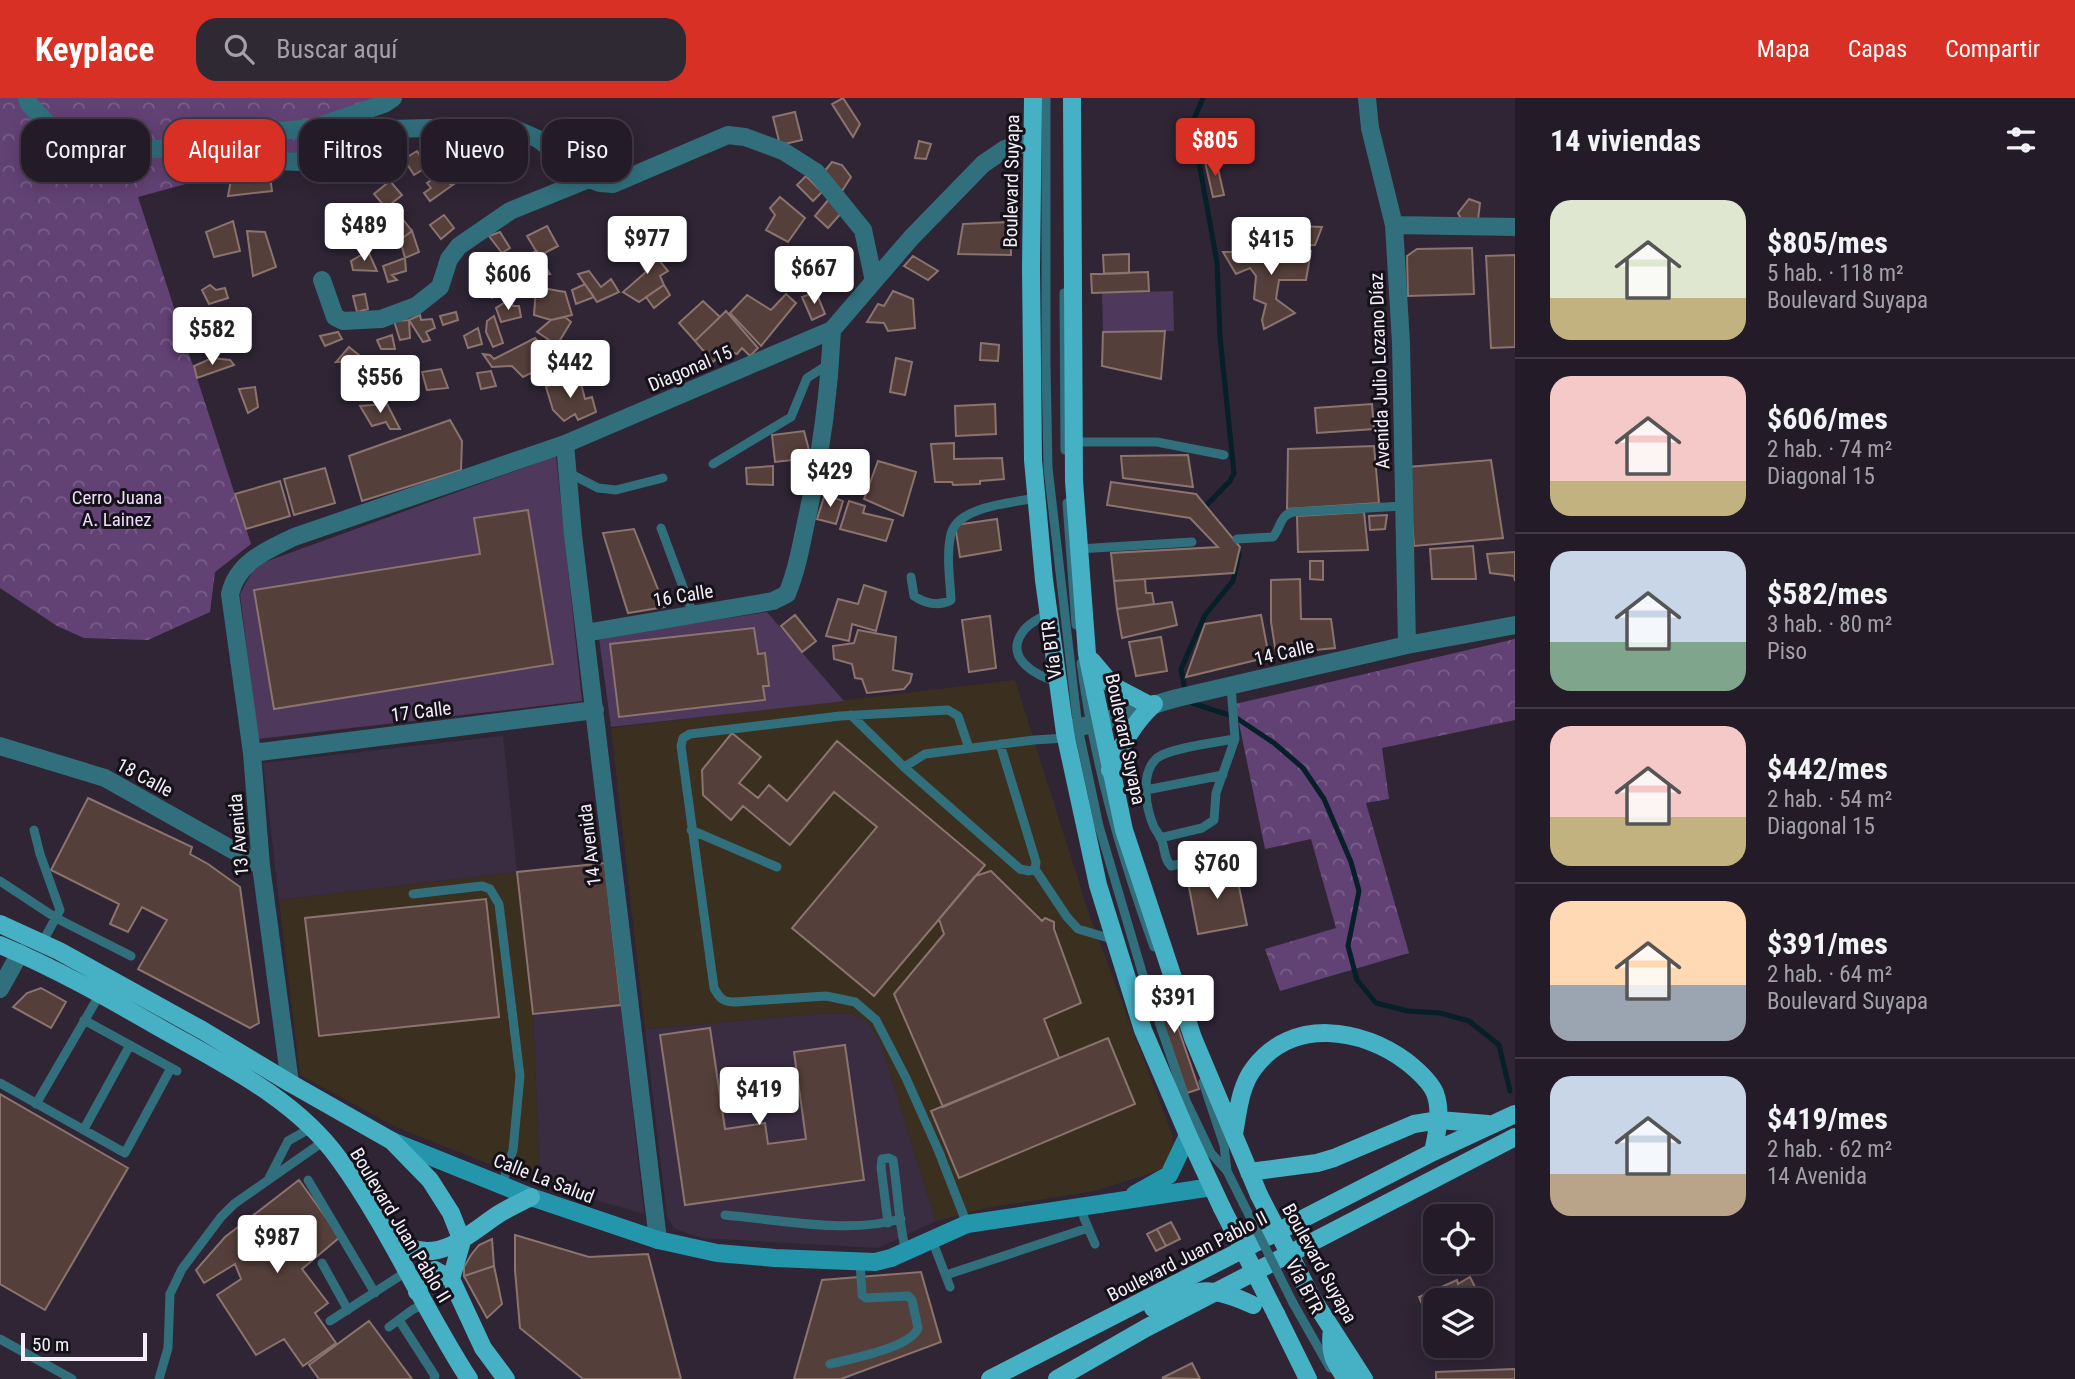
<!DOCTYPE html>
<html lang="es">
<head>
<meta charset="utf-8">
<style>
	:root { --surface:#231c28; --page:#2f2934; --text:#f1f3f6; --muted:#a3a1a8; --line:#403a45; --accent:#d93025 }
	body { margin:0; font-family:"Roboto Condensed",sans-serif; background:var(--page); color:var(--text); height:100vh; display:flex; flex-direction:column; font-size:26px; white-space:nowrap }
	* { box-sizing:border-box; margin:0 }
	p { font-size:23px; color:var(--muted) }
	.icon { flex:none; width:38px; height:38px; fill:none; stroke:currentColor; stroke-width:2; stroke-linecap:round; stroke-linejoin:round }
	.map { position:relative; flex:1; overflow:hidden }
	.drawer { display:flex; flex-direction:column; background:var(--surface); width:560px }
	.drawer>* { flex:none }
	.guide { position:absolute; left:21px; top:21px; width:665px; height:63px; display:flex; gap:14px }
	.tools { position:absolute; left:1423px; top:1106px; display:grid; gap:14px }
	.tools a { display:grid; place-items:center; width:70px; height:70px; border-radius:14px; background:var(--surface); box-shadow:0 4px 18px #0003,0 0 0 2px var(--line); font-size:35px }
	.scale { position:absolute; left:21px; bottom:18px; width:126px; box-sizing:border-box; padding-left:7px; border:4px solid #f4eef8; border-top:0; font-size:19px; line-height:24px; white-space:nowrap; color:#f4eef8; -webkit-text-stroke:5px #151118; paint-order:stroke }
	.price { position:absolute; translate:-50% -60px; padding:0 16px; border-radius:7px; background:#fff; color:#222; font-size:23px; line-height:46px; filter:drop-shadow(0 2px 4px #0008) }
	.price::after { content:''; position:absolute; left:50%; top:42px; width:21px; height:16px; margin-left:-10px; background:inherit; clip-path:polygon(0 0,100% 0,50% 100%) }
	.price.current { background:var(--accent); color:#fff }
	ul { padding:0; list-style:none }
	li { display:flex; align-items:center; gap:21px; height:175px; padding:0 35px }
	li+li { border-top:2px solid var(--line) }
	li span { display:grid; place-items:center; flex:none; width:196px; height:140px; border-radius:21px; color:#555 }
	li>.icon { margin-inline-start:auto }
	span .icon { width:84px; height:84px; fill:#fffc; stroke-width:1 }
	li b { font-size:30px }
	h2 { display:flex; justify-content:space-between; align-items:center; height:84px; padding:0 35px; font-size:30px }
	.chip { padding:0 24px; border-radius:21px; background:var(--surface); box-shadow:0 4px 18px #0003,0 0 0 2px var(--line); font-size:24px; line-height:63px }
	.chip.current { background:var(--accent); color:#fff }
	header { display:flex; align-items:center; gap:42px; box-sizing:border-box; height:98px; padding:0 35px; background:var(--accent); color:#fff }
	header strong { font-size:33px }
	nav { display:flex; gap:38px; margin-inline-start:auto; font-size:24px }
	.search { width:490px; height:63px; background:var(--page); display:flex; align-items:center; gap:18px; box-sizing:border-box; padding:0 24px; border-radius:21px; color:var(--muted); font-size:26px }
	main { display:flex; flex:1; min-height:0 }
	.map>svg:first-child { display:block }
</style>
</head>
<body>
<header>
<strong>Keyplace</strong>
<div class="search"><svg class="icon" aria-label="search" viewBox="0 0 24 24"><circle cx="10" cy="10" r="6"/><path d="M15 15l6 6"/></svg>Buscar aquí</div>
<nav><a>Mapa</a><a>Capas</a><a>Compartir</a></nav>
</header>
<main>
<div class="map">
<svg width="1515" height="1281" viewBox="0 0 1515 1281">
	<defs>
		<pattern id="forest-crowns" width="20" height="18" patternUnits="userSpaceOnUse" patternTransform="scale(1.75)"><rect width="20" height="18" fill="#624274"/><path d="M2 6a3 3 0 1 1 6 0M12 15a3 3 0 1 1 6 0" fill="none" stroke="#795e89"/></pattern>
	</defs>
	<rect width="100%" height="100%" fill="#2f2535"/>
	<path fill="#3a2d42" d="M503 638 517 774 279 802 263 665Z
		M621 907 644 1116 540 1086 533 916Z
		M850 915 868 924 880 943 936 1123 878 1150 701 1140 674 1130 667 1118 645 931 814 916Z"/>
	<path fill="#3b2f20" d="M1015 582 1089 816 1173 1039 1171 1058 1161 1072 1095 1093 987 1110 936 1123 880 943 867 924 850 915 814 916 645 931 611 630Z
		M517 774 533 916 540 1086 396 1029 300 977 279 802Z"/>
	<path fill="url(#forest-crowns)" d="M0 0H388L357 39 138 99 251 446 215 474 210 514 148 542 84 540 57 528 0 490Z
		M1515 541V622L1382 650 1389 701 1366 705 1409 855 1280 893 1265 851 1336 830 1311 741 1265 751 1235 606Z"/>
	<path fill="#4e385b" fill-rule="evenodd" d="M1173 193 1174 233 1103 234 1102 195Z
		M556 358 582 603 258 641 240 496 254 470 265 464ZM527 412 553 566 274 610 255 492 480 456Z
		M767 514 844 603 611 629 599 540ZM754 530 758 556H765L769 587 763 588 765 602 619 618 610 546Z"/>
	<g fill="none" stroke-linecap="round" stroke-linejoin="round">
		<path stroke="#061f28" stroke-width="5" d="M1202 412 1230 383 1234 375 1220 239 1217 164 1192 26 1203 0
			M1235 452 1239 456 1233 483 1205 517 1181 571 1186 597 1192 605 1235 619 1274 645 1303 670 1324 701 1351 764 1359 793 1348 848 1357 882 1376 905 1408 913 1440 915 1469 923 1499 947 1510 993"/>
	</g>
	<path fill="#553f3b" stroke="#8b736e" stroke-width="2" d="M843 0 860 26 853 39 832 6Z
		M795 14 802 42 780 47 773 19Z
		M919 43 931 46 926 61 915 60Z
		M417 53 427 69 414 77 404 61Z
		M1216 62 1224 97 1213 99 1205 64Z
		M832 64 842 67 851 79 842 93 823 75Z
		M445 73 450 86H454L430 103 424 95 431 90 427 85Z
		M232 76 270 78 272 93 228 98Z
		M806 78 822 94 813 103 797 87Z
		M390 83 402 97 386 110 374 96Z
		M780 99 805 120 788 144 766 132 775 117 770 110Z
		M829 101 843 113 828 130 815 118Z
		M1469 101 1480 105 1478 122 1462 123 1458 115Z
		M341 113V132H327L326 119Z
		M444 117 454 130 441 141 430 127Z
		M401 119 412 133 400 142 390 125Z
		M233 123 240 153 214 159 206 134Z
		M1010 124 1011 157 958 156 963 126Z
		M547 128 558 148 539 158 527 138Z
		M1238 129 1298 128 1322 129 1315 147 1239 151Z
		M247 133 265 134 276 169 253 178Z
		M412 133 419 154 405 160 400 142Z
		M500 134 510 150 502 155 489 138Z
		M647 148 668 173 660 178 664 187 639 204 623 194 646 174 636 156Z
		M1472 150 1474 196 1408 198 1407 158 1417 151Z
		M368 153 377 173 353 172 351 163Z
		M537 153 539 158 550 176 540 178 527 157Z
		M1311 153 1306 182H1279L1276 201 1295 215 1264 231 1262 222 1266 206 1254 201 1256 178 1250 170 1236 176 1223 154Z
		M1129 156V175L1104 176 1103 157Z
		M1515 157V249L1491 250 1486 158Z
		M913 158 938 173 928 182 904 168Z
		M405 160 406 173 392 177 397 182 388 184 383 168Z
		M504 170 512 191 492 200 483 181Z
		M589 173 601 189 611 181 619 194 597 204 578 176Z
		M1148 174 1149 193 1092 195 1091 176Z
		M585 186 594 199 576 206 572 192Z
		M210 187 216 192 225 190 228 200 209 206 202 192Z
		M664 187 670 197 654 210 646 199Z
		M536 189 565 194 572 217 551 222 534 217Z
		M893 193 913 201 915 230 888 233 884 225 867 224 878 206 884 208Z
		M816 194 825 216 812 222 802 199Z
		M365 196 368 211 357 214 353 198Z
		M786 196 796 205 761 248 730 215 747 197 771 212Z
		M510 201 513 208H519L521 219 501 224 496 210Z
		M703 203 720 219 695 243 679 225Z
		M726 213 758 250 750 258 742 250 737 256 726 252 713 264 695 243Z
		M456 214 458 222 443 227 440 218Z
		M420 217 421 222 432 221 435 230 426 234 430 242 423 244 409 222Z
		M494 218 503 245 493 249 486 234 487 223Z
		M565 219 571 224 557 247 537 234 551 222Z
		M239 222 248 238 235 243 228 225Z
		M409 222 410 240 400 242 394 223Z
		M478 230 482 246 468 250 464 238Z
		M1165 233 1161 281 1102 268 1103 234Z
		M338 234 342 241 325 248 320 238Z
		M392 237 395 251H381L377 242Z
		M535 240 557 262 523 279 512 268 492 269 483 256 490 257 494 261Z
		M981 245 999 247 998 263 980 262Z
		M349 249 365 262 336 264Z
		M212 260 230 262 234 267 197 280 194 268Z
		M896 260 912 264 905 297 890 294Z
		M396 270 400 288 362 296 360 290Z
		M441 271 448 290 427 292 422 274Z
		M491 273 496 288 481 291 477 275Z
		M563 281 580 282 585 301 592 299 596 314 578 322 575 316 564 323 553 312 546 289Z
		M255 289 258 309 248 315 239 291Z
		M387 306 400 331H390L386 324 372 328 360 308Z
		M995 306 996 336 956 338 955 308Z
		M1372 306 1374 331 1317 335 1315 310Z
		M450 322 462 343 461 372 362 403 349 358Z
		M804 333 811 360 775 364 772 337Z
		M954 345V361L1002 360 1004 381 980 383V386L953 387 952 384H935L931 346Z
		M1374 348 1379 405 1287 411 1288 351Z
		M1188 357 1193 389 1123 380 1121 358Z
		M1491 362 1503 440 1414 448 1408 369Z
		M878 363 916 374 903 418 864 401Z
		M773 368V387L747 386 746 370Z
		M325 370 335 405 294 417 284 381Z
		M280 383 290 418 246 431 235 396Z
		M1111 384 1196 396 1240 449 1234 475 1114 483 1111 455 1218 449 1190 420 1107 407Z
		M825 396 843 403 836 426 817 421Z
		M849 403 865 408 863 415 893 422 886 443 840 431Z
		M528 412 553 566 274 611 254 492 480 456 474 420Z
		M1364 414 1368 452 1298 454 1297 418Z
		M1387 417 1385 431 1370 432 1369 418Z
		M997 421 1001 452 960 459 955 427Z
		M634 431 665 509 628 515 603 435Z
		M1473 448 1476 481H1432L1430 451Z
		M1515 454V483L1514 478 1490 475 1487 456Z
		M1310 463H1323V482L1310 481Z
		M1145 481 1146 495H1152L1154 506 1117 511 1114 483Z
		M1300 481 1301 521H1331L1335 550 1276 556 1271 524V482Z
		M864 487 886 494 876 533 852 526 849 543 826 538 838 501 858 506Z
		M1172 504 1177 527 1122 540 1117 511Z
		M795 517 816 543 802 554 781 528Z
		M1261 517 1269 559 1186 579 1205 526Z
		M990 518 996 570 969 574 962 522Z
		M754 530 758 556 765 555 769 588H763L765 602 619 619 610 546Z
		M858 532 896 539 893 572 912 576 910 584 904 591 867 595 862 581 855 580 852 566 834 561 833 548 854 545Z
		M1161 539 1167 573 1136 578 1129 544Z
		M732 635 761 659 739 685 758 700 769 687 787 703 837 643 985 767 874 898 792 830 877 729 834 694 790 747 743 708 731 722 703 697 702 672Z
		M88 700 192 749 190 756 208 766 240 789 259 925 250 930 138 871 167 822 142 809 128 834 110 826 119 806 51 772Z
		M605 765 621 907 533 916 517 774Z
		M1235 770 1247 827 1198 836 1187 779Z
		M991 773 1042 823 1045 820 1054 824V831L1081 905 1044 921 1059 960 943 1009 894 896 944 836 939 821 975 778Z
		M486 801 499 919 319 938 305 820Z
		M1161 880 1199 991 1187 995 1149 884Z
		M41 890 66 904 51 930 13 909 27 895Z
		M710 930 725 1031 765 1025 768 1046 806 1041 794 954 845 947 864 1082 685 1107 660 937Z
		M1108 940 1135 1006 959 1080 931 1013Z
		M0 996 128 1070 45 1212 0 1186Z
		M299 1082 340 1139 302 1171 328 1205 315 1215 336 1245 303 1268 284 1241 256 1257 217 1197 241 1181 235 1166 204 1185 196 1172 225 1139Z
		M1171 1124 1180 1141 1166 1148 1157 1131Z
		M1157 1131 1166 1148 1156 1153 1147 1136Z
		M515 1137 589 1159 648 1156 681 1281H583L520 1230 515 1172Z
		M492 1141 494 1168 464 1178V1169L471 1157 479 1147Z
		M494 1168 502 1206 487 1220 464 1178Z
		M921 1174 941 1244 841 1281H794L822 1182Z
		M1470 1179 1492 1223 1480 1228V1202H1435V1237L1419 1199 1457 1182 1458 1186Z
		M369 1223 412 1281H319L309 1267Z
		M1192 1265 1200 1281 1162 1280Z
		M1515 1271V1281H1436V1274Z"/>
	<g fill="none" stroke-linecap="round" stroke-linejoin="round">
		<path stroke="#316f7c" stroke-width="9" d="M1046 0V267L1048 370 1078 630 1099 728 1142 874 1186 1003 1211 1055 1227 1073 1243 1105
			M1064 195 1065 352
			M1073 344H1157L1224 357
			M713 366 791 319 807 280 829 266
			M567 374 598 390 616 392 663 380
			M1067 405 1076 527
			M661 430 693 516
			M1237 441 1273 439C1281 429 1280 417 1293 414L1404 408
			M1078 451 1192 444
			M911 479 914 498C926 506 938 509 951 502 950 481 946 457 951 436 958 408 1012 405 1036 400
			M1049 515C1040 520 1027 526 1022 535 1004 561 1037 578 1058 584
			M1081 565C1094 664 1120 755 1154 849
			M851 617 904 669
			M1235 641C1219 644 1167 650 1156 661 1140 676 1146 711 1154 729 1157 734 1160 738 1162 743 1165 752 1164 761 1171 768L1245 751
			M1000 646 1036 764 1035 771 1067 819 1078 831 1115 842
			M1146 692 1223 677
			M34 732 40 756 60 812 42 845
			M691 732 777 769
			M1160 740 1202 730 1214 722 1216 695 1235 641 1231 588
			M1035 771 1029 773 1020 771 904 669 925 656 1034 642 1066 640
			M0 783 56 820 131 858
			M413 796 482 788 490 791 499 806 520 978 513 1052 502 1087
			M84 922 177 973
			M1203 984 1224 1047 1227 1073
			M0 985 125 1055 171 970
			M36 1006 100 896
			M84 1031 130 947
			M269 1080 288 1043 311 1030
			M308 1082 375 1195
			M1082 1108 1084 1120 1095 1146
			M725 1117C780 1122 848 1136 901 1121
			M888 1125 881 1069 882 1061 889 1060 893 1062C898 1092 898 1124 906 1153
			M967 1126 939 1054 906 980 876 922 855 904 826 898 735 904C723 904 720 901 714 890L681 648 683 640 690 636 840 618 948 612 958 618 969 650
			M932 1142 950 1189
			M322 1165 348 1212
			M946 1177 1088 1130
			M1293 1205 1330 1270
			M399 1222 435 1278 434 1281
			M330 1223 406 1174
			M389 1229 412 1212 424 1206
			M0 1241 72 1281
			M830 1266C849 1261 911 1250 918 1230L912 1202 908 1198 866 1200 862 1197 860 1163
			M159 1281 168 1250 170 1196 182 1171 221 1119 234 1106 324 1043"/>
		<path stroke="#316f7c" stroke-width="18" d="M27 0 29 6 57 36 92 52 195 50 242 36 313 30 384 6 393 0
			M1367 0 1370 30 1394 127 1401 245 1407 547
			M195 50 243 61 298 64 390 31 470 29 515 31 538 41 589 81 600 85 613 86 728 37 745 39 783 53 816 74 863 132 874 183
			M1394 127 1515 129
			M322 182 335 219 343 223 381 221 416 208 440 189 449 161 459 148 510 113 589 81
			M565 346 573 437 658 1142
			M585 535 773 503 787 496C797 472 801 448 806 424 821 358 829 299 832 232
			M1065 631C1104 627 1139 610 1177 600L1407 547 1515 527
			M0 648 105 680 261 768
			M252 655 595 612
			M0 891 20 855
			M290 985 261 768 252 655 230 496C237 464 267 452 294 439L565 346 832 232 911 140 983 66 1005 51 1032 44"/>
		<path stroke="#2396ab" stroke-width="18" d="M392 1043 531 1099 658 1142 717 1155 775 1160 875 1164 891 1160 967 1126 1212 1089
			M1135 1096 1169 1077 1188 1037"/>
		<path stroke="#46b0c5" stroke-width="18" d="M1033 0 1031 170 1033 362 1044 482 1065 635 1098 787 1143 932 1188 1037 1222 1110
			M1072 0 1074 383 1087 556 1124 732 1193 940 1259 1097
			M1092 563 1113 588 1149 607
			M1110 672C1122 647 1133 625 1154 606
			M0 826 59 853 202 932 290 985 392 1043 430 1082 451 1115 462 1143 451 1181 483 1250 506 1281
			M0 847C55 870 108 900 160 930 223 966 296 1001 339 1061 389 1130 423 1210 469 1281
			M1234 1036C1238 1014 1240 988 1254 970 1292 919 1362 930 1407 964 1417 972 1430 983 1435 995 1442 1014 1437 1035 1433 1054
			M1249 1074 1317 1065 1334 1060 1414 1026 1439 1022 1488 1026
			M386 1135C393 1139 401 1146 409 1149 444 1165 475 1130 502 1114 511 1109 521 1104 531 1099
			M417 1194 428 1175 435 1172 451 1181
			M1312 1200 1364 1281
			M1276 1216 1308 1281
			M1332 1231C1329 1254 1333 1262 1346 1281
			M990 1281 1433 1054 1515 1016
			M1057 1281 1146 1230 1515 1039"/>
		<path stroke="#316f7c" stroke-width="9" d="M1243 1105 1293 1205"/>
		<path stroke="#46b0c5" stroke-width="18" d="M1259 1097 1312 1200
			M1222 1110 1276 1216
			M1153 1210C1196 1191 1209 1186 1253 1207"/>
	</g>
	<g text-anchor="middle" stroke-width="6" stroke-linejoin="round" paint-order="stroke">
		<g font-size="19" fill="#f4eef8" stroke="#151118">
			<text transform="translate(1011 83) rotate(-89)" y="7">Boulevard Suyapa</text>
			<text transform="translate(690 270) rotate(-23)" y="7">Diagonal 15</text>
			<text transform="translate(1379 273) rotate(-92)" y="7">Avenida Julio Lozano Díaz</text>
			<text transform="translate(683 497) rotate(-9)" y="7">16 Calle</text>
			<text transform="translate(1051 552) rotate(-97)" y="7">Vía BTR</text>
			<text transform="translate(1284 554) rotate(-13)" y="7">14 Calle</text>
			<text transform="translate(421 613) rotate(-7)" y="7">17 Calle</text>
			<text transform="translate(1126 641) rotate(78)" y="7">Boulevard Suyapa</text>
			<text transform="translate(145 679) rotate(28)" y="7">18 Calle</text>
			<text transform="translate(238 737) rotate(-95)" y="7">13 Avenida</text>
			<text transform="translate(589 747) rotate(-97)" y="7">14 Avenida</text>
			<text transform="translate(544 1080) rotate(21)" y="7">Calle La Salud</text>
			<text transform="translate(401 1127) rotate(59)" y="7">Boulevard Juan Pablo II</text>
			<text transform="translate(1187 1158) rotate(-27)" y="7">Boulevard Juan Pablo II</text>
			<text transform="translate(1320 1165) rotate(61)" y="7">Boulevard Suyapa</text>
			<text transform="translate(1305 1188) rotate(62)" y="7">Vía BTR</text>
		</g>
		<g font-size="19" fill="#efdcfc" stroke="#151118">
			<text x="117" y="406">Cerro Juana<tspan x="117" dy="22">A. Lainez</tspan></text>
		</g>
	</g>
</svg>
<div class="tools">
<a><svg class="icon" aria-label="locate" viewBox="0 0 24 24"><circle cx="12" cy="12" r="6"/><path d="M12 2v4M12 18v4M2 12h4M18 12h4"/></svg></a>
<a><svg class="icon" aria-label="layers" viewBox="0 0 24 24"><path d="M12 4l9 5-9 5-9-5zM3 14l9 5 9-5"/></svg></a>
</div>
<div class="scale">50 m</div>
<b class="price current" style="left:1215px;top:80px">$805</b>
<b class="price" style="left:364px;top:165px">$489</b>
<b class="price" style="left:647px;top:178px">$977</b>
<b class="price" style="left:1271px;top:179px">$415</b>
<b class="price" style="left:814px;top:208px">$667</b>
<b class="price" style="left:508px;top:214px">$606</b>
<b class="price" style="left:212px;top:269px">$582</b>
<b class="price" style="left:570px;top:302px">$442</b>
<b class="price" style="left:380px;top:317px">$556</b>
<b class="price" style="left:830px;top:411px">$429</b>
<b class="price" style="left:1217px;top:803px">$760</b>
<b class="price" style="left:1174px;top:937px">$391</b>
<b class="price" style="left:759px;top:1029px">$419</b>
<b class="price" style="left:277px;top:1177px">$987</b>
<div class="guide">
<a class="chip">Comprar</a>
<a class="chip current">Alquilar</a>
<a class="chip">Filtros</a>
<a class="chip">Nuevo</a>
<a class="chip">Piso</a>
</div>
</div>
<section class="drawer">
<h2>14 viviendas<svg class="icon" aria-label="filters" viewBox="0 0 24 24"><path d="M4 7h16M4 17h16"/><circle cx="9" cy="7" r="2"/><circle cx="15" cy="17" r="2"/></svg></h2>
<ul>
<li><span style="background:linear-gradient(#dfe7d0 70%,#c2b280 0)"><svg class="icon" aria-label="home" viewBox="0 0 24 24"><path d="M3 11l9-7 9 7M6 9v11h12V9"/></svg></span><div><b>$805/mes</b><p>5 hab. · 118 m²</p><p>Boulevard Suyapa</p></div></li>
<li><span style="background:linear-gradient(#f6c9c9 75%,#c2b280 0)"><svg class="icon" aria-label="home" viewBox="0 0 24 24"><path d="M3 11l9-7 9 7M6 9v11h12V9"/></svg></span><div><b>$606/mes</b><p>2 hab. · 74 m²</p><p>Diagonal 15</p></div></li>
<li><span style="background:linear-gradient(#c9d6e8 65%,#7fa58c 0)"><svg class="icon" aria-label="home" viewBox="0 0 24 24"><path d="M3 11l9-7 9 7M6 9v11h12V9"/></svg></span><div><b>$582/mes</b><p>3 hab. · 80 m²</p><p>Piso</p></div></li>
<li><span style="background:linear-gradient(#f6c9c9 65%,#c2b280 0)"><svg class="icon" aria-label="home" viewBox="0 0 24 24"><path d="M3 11l9-7 9 7M6 9v11h12V9"/></svg></span><div><b>$442/mes</b><p>2 hab. · 54 m²</p><p>Diagonal 15</p></div></li>
<li><span style="background:linear-gradient(#ffd9b3 60%,#9aa5b1 0)"><svg class="icon" aria-label="home" viewBox="0 0 24 24"><path d="M3 11l9-7 9 7M6 9v11h12V9"/></svg></span><div><b>$391/mes</b><p>2 hab. · 64 m²</p><p>Boulevard Suyapa</p></div></li>
<li><span style="background:linear-gradient(#c9d6e8 70%,#b9a48a 0)"><svg class="icon" aria-label="home" viewBox="0 0 24 24"><path d="M3 11l9-7 9 7M6 9v11h12V9"/></svg></span><div><b>$419/mes</b><p>2 hab. · 62 m²</p><p>14 Avenida</p></div></li>
</ul>
</section>
</main>
</body>
</html>
